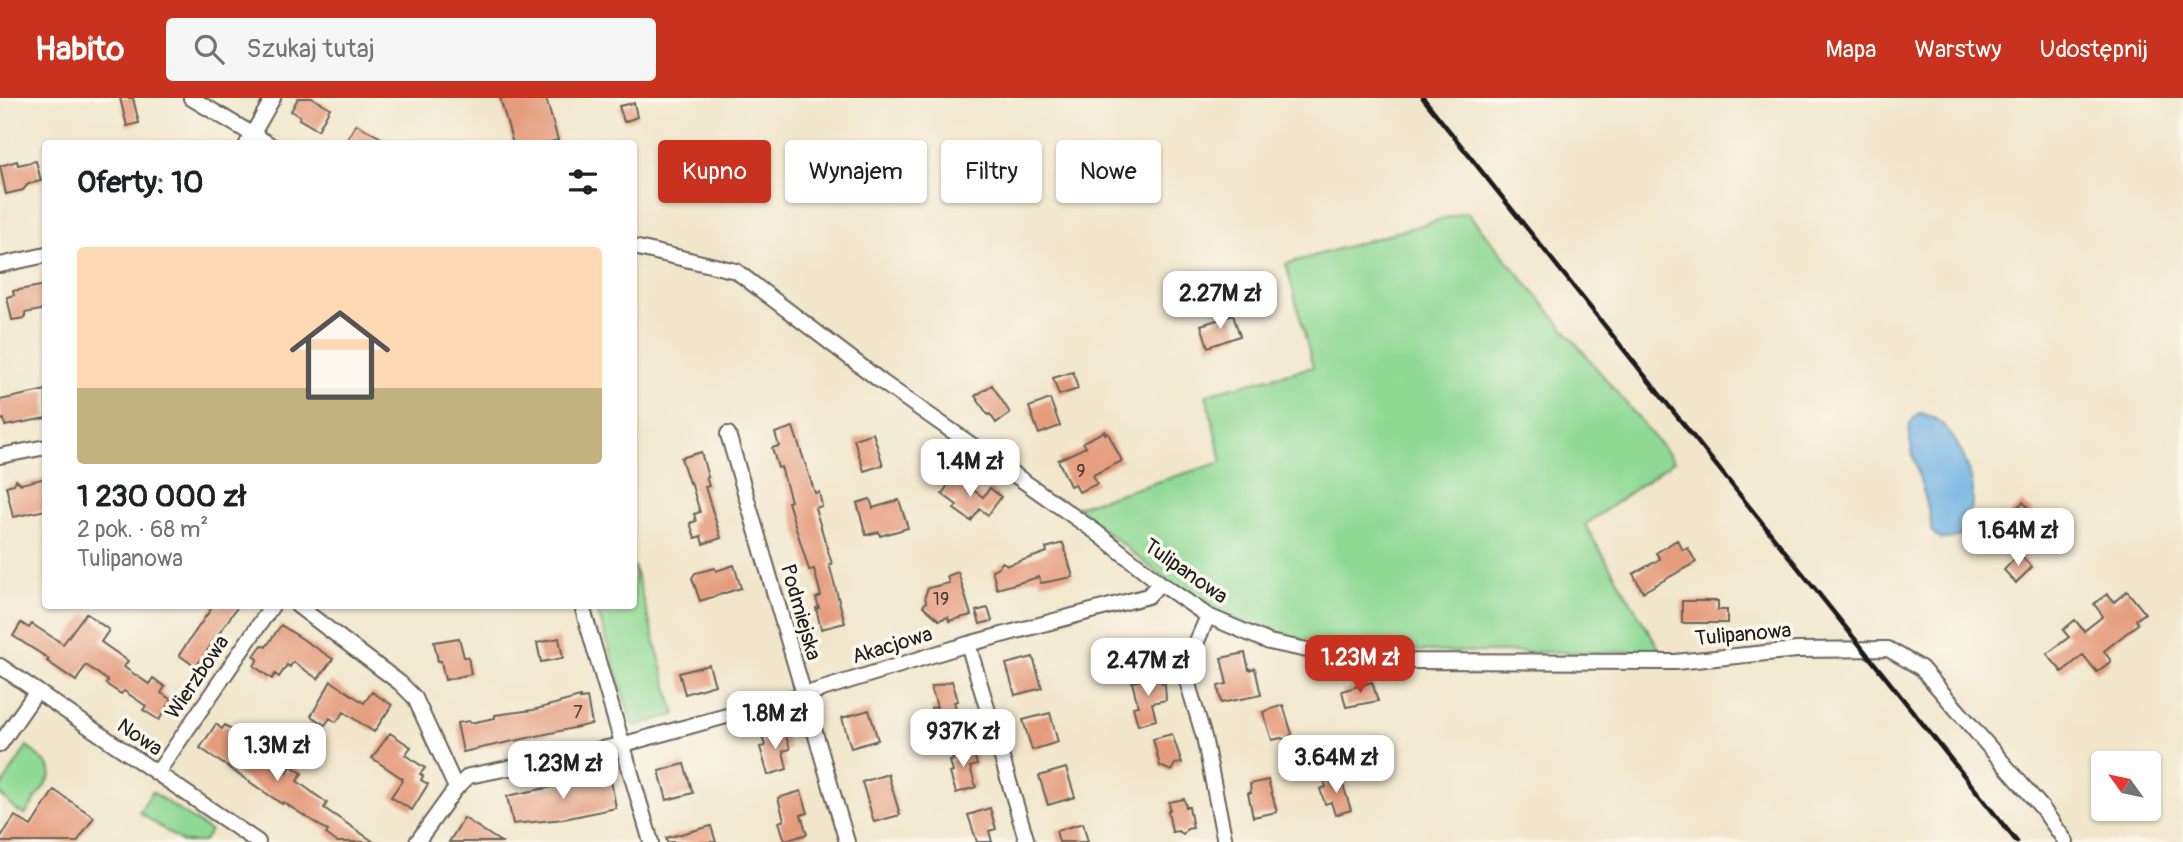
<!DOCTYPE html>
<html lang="pl">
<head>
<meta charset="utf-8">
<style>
	:root { --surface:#fff; --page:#f6f6f6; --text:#202124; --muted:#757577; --accent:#c8321e }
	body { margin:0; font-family:Pangolin,sans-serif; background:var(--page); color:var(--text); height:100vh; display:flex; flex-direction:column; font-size:26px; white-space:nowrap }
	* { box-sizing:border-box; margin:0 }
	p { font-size:23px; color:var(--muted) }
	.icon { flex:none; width:38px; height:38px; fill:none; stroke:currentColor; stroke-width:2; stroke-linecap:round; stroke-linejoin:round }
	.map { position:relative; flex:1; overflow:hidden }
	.side { position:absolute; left:42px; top:42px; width:595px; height:469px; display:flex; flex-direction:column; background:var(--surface); border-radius:7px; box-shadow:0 2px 5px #0004 }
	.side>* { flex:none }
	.banner { position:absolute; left:658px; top:42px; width:665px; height:63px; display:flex; gap:14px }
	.needle { width:46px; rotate:303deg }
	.controls { position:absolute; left:2091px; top:653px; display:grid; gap:14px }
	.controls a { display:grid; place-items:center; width:70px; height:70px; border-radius:7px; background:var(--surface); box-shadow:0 2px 5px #0004; font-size:35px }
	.price { position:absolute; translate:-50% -60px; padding:0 16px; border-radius:14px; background:#fff; color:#222; font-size:23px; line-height:46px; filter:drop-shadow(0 2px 4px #0008) }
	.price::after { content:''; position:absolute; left:50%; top:42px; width:21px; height:16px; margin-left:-10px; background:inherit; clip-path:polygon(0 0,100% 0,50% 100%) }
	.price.active { background:var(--accent); color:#fff }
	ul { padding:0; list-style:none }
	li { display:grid; align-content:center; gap:14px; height:371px; padding:0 35px }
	li span { display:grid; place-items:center; height:217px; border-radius:7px; color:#555 }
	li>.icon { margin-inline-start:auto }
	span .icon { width:126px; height:126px; fill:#fffc; stroke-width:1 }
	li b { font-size:30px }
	h2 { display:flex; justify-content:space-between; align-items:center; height:84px; padding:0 35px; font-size:30px }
	.pill { padding:0 24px; border-radius:7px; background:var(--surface); box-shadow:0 2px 5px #0004; font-size:24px; line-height:63px }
	.pill.active { background:var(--accent); color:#fff }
	header { display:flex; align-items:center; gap:42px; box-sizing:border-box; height:98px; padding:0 35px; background:var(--accent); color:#fff }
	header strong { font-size:33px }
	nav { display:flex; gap:38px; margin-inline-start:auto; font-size:24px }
	.search { width:490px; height:63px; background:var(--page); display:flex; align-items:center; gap:18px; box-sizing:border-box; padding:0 24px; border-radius:7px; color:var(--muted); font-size:26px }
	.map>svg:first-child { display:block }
</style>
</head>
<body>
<header>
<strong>Habito</strong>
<div class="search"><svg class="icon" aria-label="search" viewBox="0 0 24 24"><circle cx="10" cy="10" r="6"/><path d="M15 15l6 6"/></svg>Szukaj tutaj</div>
<nav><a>Mapa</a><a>Warstwy</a><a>Udostępnij</a></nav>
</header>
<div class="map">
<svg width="2183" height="744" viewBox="0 0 2183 744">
	<rect width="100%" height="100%" fill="#fbf7ec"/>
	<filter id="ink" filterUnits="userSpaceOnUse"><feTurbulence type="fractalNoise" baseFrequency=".0143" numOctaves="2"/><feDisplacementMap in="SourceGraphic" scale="14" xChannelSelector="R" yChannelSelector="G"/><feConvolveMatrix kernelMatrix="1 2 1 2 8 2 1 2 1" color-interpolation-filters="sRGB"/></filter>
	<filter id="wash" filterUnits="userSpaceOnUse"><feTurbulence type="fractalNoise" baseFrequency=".00686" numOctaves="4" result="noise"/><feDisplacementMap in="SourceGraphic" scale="28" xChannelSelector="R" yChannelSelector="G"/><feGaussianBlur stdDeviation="1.57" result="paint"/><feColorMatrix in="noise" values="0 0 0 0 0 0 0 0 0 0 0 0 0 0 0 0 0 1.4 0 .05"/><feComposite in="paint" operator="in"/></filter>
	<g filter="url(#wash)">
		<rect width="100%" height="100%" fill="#f1e6cb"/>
		<path fill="#90d995" stroke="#567a58" stroke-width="2" d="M1467 114 1674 363 1585 427 1661 554H1452L1365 550 1281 538 1202 511 1076 409 1222 364 1206 296 1313 269 1286 166Z
			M634 468 675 617 633 628 596 508H634Z
			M27 648 49 668 51 678 25 717 16 712 0 696V691Z
			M152 694 210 733 203 744H182L139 714Z"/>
		<path fill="#6db1e3" stroke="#446680" stroke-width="2" d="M1918 315C1949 317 1972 367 1973 395 1973 411 1967 423 1962 437 1949 442 1941 444 1931 433 1933 407 1902 344 1911 324 1913 321 1916 318 1918 315Z"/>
		<g id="blocks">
			<path fill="#e59c7d" d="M120 0H133L139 25 127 28Z
				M298 0H312L330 10 318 32 299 21 300 18 291 13Z
				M500 0H546L558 42 544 46H513Z
				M634 5 637 19 624 24 619 8Z
				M356 26 392 46H357L348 40Z
				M17 63 18 67 36 63 41 83 28 86 23 92 6 96 0 68Z
				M46 187V211L25 215V220L12 222 7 199 14 197 13 193Z
				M1233 217 1240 238 1208 249 1201 227Z
				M1073 274 1078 291 1059 297 1053 280Z
				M992 287 1010 315 996 325 990 316 988 317 975 298Z
				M46 292V320L5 328 4 321 0 322V302Z
				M1050 301 1060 328 1039 336 1029 309Z
				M793 329 815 395 819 394 822 408 815 410 832 466H829L845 525 821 531 816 510H819L816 500 821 498 814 471 809 472 788 404 791 403 781 369 778 370 772 350 779 348 775 335Z
				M1105 333V336L1108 335 1122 363 1093 377 1097 386 1079 394 1075 386 1070 388 1058 362 1086 349 1083 344Z
				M873 335 883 367 864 373 854 341Z
				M701 354 708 379H706L709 388 705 389 721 440 703 446 701 438 695 440 690 425 696 423 694 416 700 414 691 384 689 385 681 360Z
				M954 378 983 399 990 390 1001 399 988 417 980 411 971 423 954 411 957 407 942 396Z
				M46 380V412L13 419 6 388 14 386 16 382 21 386Z
				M870 401 873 410 899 402 908 430 880 438 879 434 866 437 857 405Z
				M2023 404 2034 416 2001 446 1990 434Z
				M1677 442 1683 452 1688 450 1696 464 1643 494 1633 476 1660 461 1656 455Z
				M1063 445 1073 479 1041 485 1039 479 997 491 992 472 999 469 1002 464 1008 467 1033 459 1047 454 1046 450Z
				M2019 456 2032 469 2016 485 2004 472Z
				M734 467 741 490 700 503 692 480 695 475 715 470 716 473Z
				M958 474 971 517 949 523 948 519 939 522 923 508 926 504 925 498 928 490 949 485 947 478Z
				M2127 493 2145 515 2136 522 2138 526 2104 553 2111 563 2097 574 2083 557 2062 574 2047 556 2069 539 2063 532 2075 522 2084 533 2103 518 2094 506 2107 496 2114 504Z
				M1682 503H1718V512H1727V525H1682Z
				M213 508H238L196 569 179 557Z
				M988 510 992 523 980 526 976 513Z
				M86 515 109 532 101 544 128 563 124 569 149 586 153 580 165 589 161 595 172 602 159 622 143 612 146 608 124 593 121 596 106 586 108 583 86 567 76 583 47 563 49 561 13 538 21 525 29 530 32 526 63 546Z
				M281 527 333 561 318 581 293 564 290 569 287 567 279 579 275 576 272 581 254 568 258 561 254 558 262 547 266 549Z
				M459 540 464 559H468L471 576 445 582 441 563H438L434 544Z
				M559 540 563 560 541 564 537 545Z
				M1245 555 1249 572 1255 570 1261 597 1221 605 1218 588 1227 586 1221 560Z
				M1033 559 1042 590 1015 597 1006 566Z
				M709 567 715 587 685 596 679 575Z
				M1159 577 1161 584 1165 586 1166 602 1152 605 1156 622 1138 627 1133 609 1138 608 1132 584Z
				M331 583 364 605 372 594 392 607 374 634 344 614 336 624 330 620 325 627 311 618Z
				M952 583 958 603 954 604 956 609 952 610 957 625 937 630 931 610 937 609 931 589Z
				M1372 584 1378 603 1346 609 1342 593Z
				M580 599V601L587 600 592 626 463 654 457 625 469 623 470 625 495 620V617L533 612Z
				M1283 607 1292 636 1286 642 1281 640 1272 642 1263 614Z
				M869 612 878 642 851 650 842 620Z
				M1050 615 1058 644 1032 652 1023 622Z
				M216 626 222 631 225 627 236 636 235 639 287 675 291 668 302 675 297 683 327 705 324 710 374 744H337L326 736 328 733 283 704 282 706 200 650Z
				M784 631 790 651 783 653 787 671 768 677 760 649 765 648 762 638Z
				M390 635 411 649 405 657 425 670 420 676 423 678 421 682 428 686 412 712 391 699 403 681 372 660Z
				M1172 636 1182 665 1175 666 1171 673 1160 668 1153 641Z
				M972 648 977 667 970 669 976 689 956 695 950 675 953 674 950 663 953 662 951 654Z
				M684 666 693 695 667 702 659 673Z
				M1066 670 1075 699 1048 707 1039 678Z
				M888 676 900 717 874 724 862 684Z
				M610 677 616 710 564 721 513 726 507 698Z
				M1340 677 1351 712 1335 717 1331 704 1325 706 1320 691 1326 689 1324 682Z
				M1268 682 1277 714 1253 719 1248 695H1251L1250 686Z
				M54 692 94 719 77 744H0V740L15 718 31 728Z
				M801 693 808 715 801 717 807 736 785 743 779 724 784 722 778 700Z
				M1184 701 1186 709H1189L1193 730 1187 731 1183 736 1178 733 1172 734 1168 713 1170 712 1169 704Z
				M990 710 996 731 989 733 992 744H977L968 717Z
				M464 720 501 744H449Z
				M1083 725 1088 744H1059L1056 733Z
				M711 728 716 744H667L666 740Z"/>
		</g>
	</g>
	<g filter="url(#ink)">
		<use href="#blocks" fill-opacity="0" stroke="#676359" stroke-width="2"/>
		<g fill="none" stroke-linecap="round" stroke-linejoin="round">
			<g stroke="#676359" stroke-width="18">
				<path id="minor" d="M191 0 269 46
					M247 46 273 0
					M634 149 736 173 882 284 1096 434 1160 485 1208 518 1269 544 1307 552 1407 563 1675 564 1797 552 1888 551 1921 570 2042 710 2066 744
					M0 167 46 157
					M728 336 847 744
					M0 358 46 349
					M298 508 400 585 415 600 456 690
					M582 508 651 744
					M1208 518 1184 573 1204 639 1225 744
					M968 546 1027 744
					M0 568 258 744
					M0 646 37 593
					M157 675 272 508
					M417 744 456 690 469 678 621 647 803 597 968 546 1148 498 1160 485"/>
			</g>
			<use href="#minor" stroke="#fff" stroke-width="14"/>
			<path stroke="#1c1c1c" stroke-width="4.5" d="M1423 0 2017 744"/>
		</g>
	</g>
	<g text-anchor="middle" stroke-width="7" stroke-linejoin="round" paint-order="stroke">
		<g font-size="18" fill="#4e3c34">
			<text x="1081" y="379">9</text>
			<text x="941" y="507">19</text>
			<text x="578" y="620">7</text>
		</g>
		<g font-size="21" fill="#1c1c1c" stroke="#fbf7ec">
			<text transform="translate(1186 473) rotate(35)" y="7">Tulipanowa</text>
			<text transform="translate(801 514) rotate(74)" y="7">Podmiejska</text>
			<text transform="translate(1743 536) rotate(-5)" y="7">Tulipanowa</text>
			<text transform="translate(892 547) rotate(-17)" y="7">Akacjowa</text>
			<text transform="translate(197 579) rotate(-56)" y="7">Wierzbowa</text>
			<text transform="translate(140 639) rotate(34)" y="7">Nowa</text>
		</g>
	</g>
</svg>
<div class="controls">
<a><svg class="needle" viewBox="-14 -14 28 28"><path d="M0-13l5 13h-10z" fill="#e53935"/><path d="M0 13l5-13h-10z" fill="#757577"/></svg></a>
</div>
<b class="price" style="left:1220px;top:233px">2.27M zł</b>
<b class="price" style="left:970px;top:401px">1.4M zł</b>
<b class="price" style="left:2018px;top:470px">1.64M zł</b>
<b class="price active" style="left:1360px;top:597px">1.23M zł</b>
<b class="price" style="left:1148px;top:600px">2.47M zł</b>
<b class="price" style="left:775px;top:653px">1.8M zł</b>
<b class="price" style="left:963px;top:671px">937K zł</b>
<b class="price" style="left:277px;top:685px">1.3M zł</b>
<b class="price" style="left:1336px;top:697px">3.64M zł</b>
<b class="price" style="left:563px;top:703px">1.23M zł</b>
<div class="banner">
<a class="pill active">Kupno</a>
<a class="pill">Wynajem</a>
<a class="pill">Filtry</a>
<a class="pill">Nowe</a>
</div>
<section class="side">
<h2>Oferty: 10<svg class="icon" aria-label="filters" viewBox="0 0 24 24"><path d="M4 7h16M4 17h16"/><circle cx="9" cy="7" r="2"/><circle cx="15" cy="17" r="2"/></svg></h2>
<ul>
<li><span style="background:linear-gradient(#ffd9b3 65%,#c2b280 0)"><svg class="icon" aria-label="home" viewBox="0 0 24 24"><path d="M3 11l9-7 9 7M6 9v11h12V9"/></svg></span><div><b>1 230 000 zł</b><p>2 pok. · 68 m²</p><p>Tulipanowa</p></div></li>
</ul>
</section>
</div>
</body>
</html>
